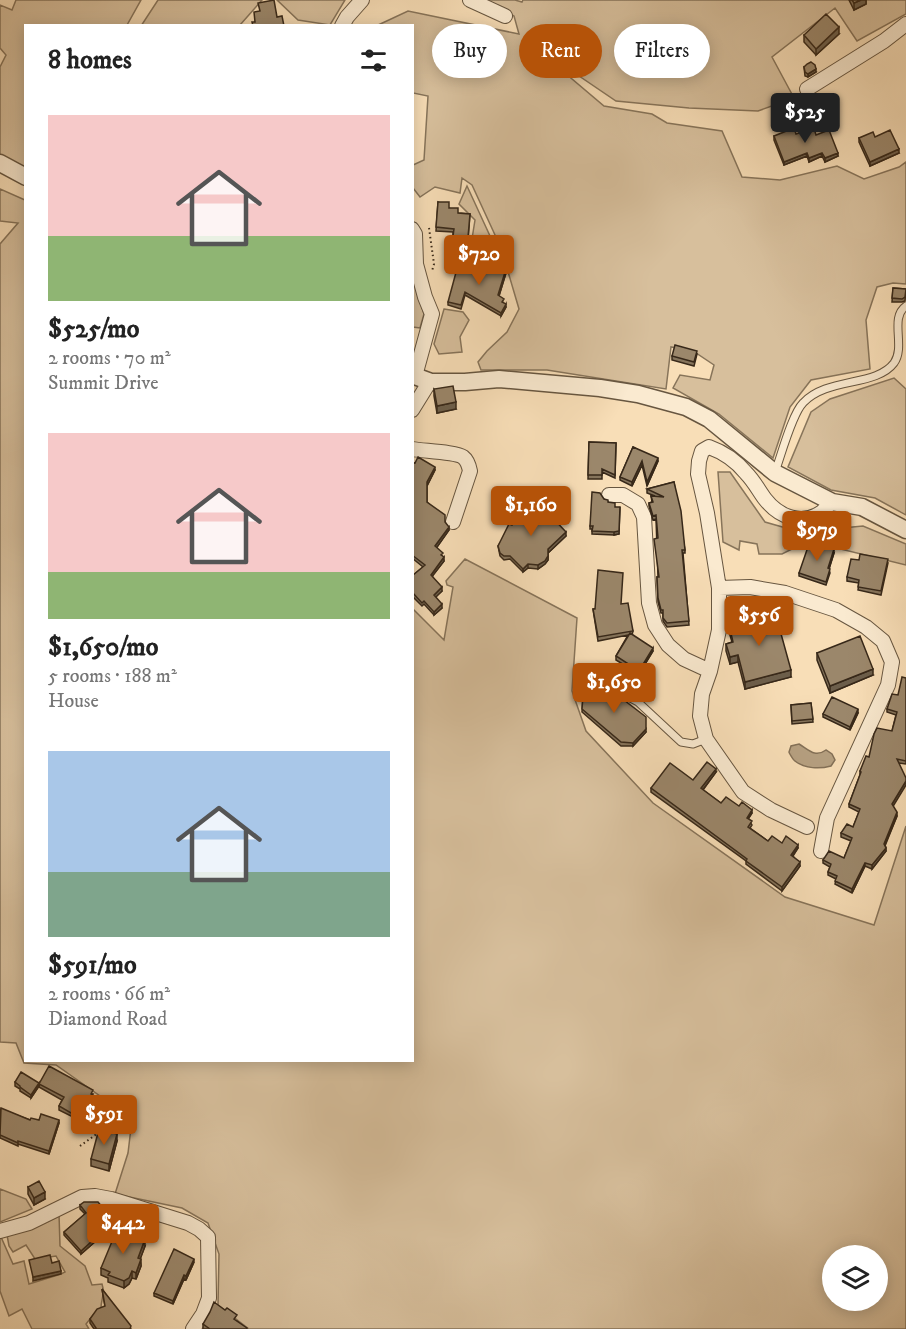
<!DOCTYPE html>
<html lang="en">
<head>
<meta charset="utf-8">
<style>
	:root { --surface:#fff; --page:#f2f2f2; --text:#222; --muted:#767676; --accent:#b45309 }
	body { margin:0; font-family:"IM FELL DW Pica",serif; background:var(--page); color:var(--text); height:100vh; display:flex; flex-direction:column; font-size:22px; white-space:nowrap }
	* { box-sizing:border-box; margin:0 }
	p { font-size:20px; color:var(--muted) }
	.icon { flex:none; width:33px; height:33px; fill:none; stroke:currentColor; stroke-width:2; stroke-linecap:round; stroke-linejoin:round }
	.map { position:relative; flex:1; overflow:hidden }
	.panel { position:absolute; left:24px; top:24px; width:390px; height:1038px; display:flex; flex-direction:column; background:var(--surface); border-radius:0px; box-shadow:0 3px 15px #0003 }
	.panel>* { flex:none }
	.top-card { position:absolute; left:432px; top:24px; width:384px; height:54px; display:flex; gap:12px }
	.controls { position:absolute; left:822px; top:1245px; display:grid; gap:12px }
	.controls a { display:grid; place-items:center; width:66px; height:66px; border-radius:50%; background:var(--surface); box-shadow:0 3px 15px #0003; font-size:30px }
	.price { position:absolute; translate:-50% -51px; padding:0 14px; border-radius:6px; background:var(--accent); color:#fff; font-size:20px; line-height:39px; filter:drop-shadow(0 2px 3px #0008) }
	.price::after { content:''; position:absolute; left:50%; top:36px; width:18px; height:14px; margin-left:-9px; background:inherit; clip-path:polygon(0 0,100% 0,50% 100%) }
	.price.on { background:#222; color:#fff }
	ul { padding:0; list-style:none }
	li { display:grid; align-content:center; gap:12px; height:318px; padding:0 24px }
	li span { display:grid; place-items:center; height:186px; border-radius:0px; color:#555 }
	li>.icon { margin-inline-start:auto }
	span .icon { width:108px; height:108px; fill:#fffc; stroke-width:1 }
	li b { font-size:26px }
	h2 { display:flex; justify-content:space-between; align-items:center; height:72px; padding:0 24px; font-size:26px }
	.tag { padding:0 21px; border-radius:27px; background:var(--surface); box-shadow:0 3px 15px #0003; font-size:21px; line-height:54px }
	.tag.on { background:var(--accent); color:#fff }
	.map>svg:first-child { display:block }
</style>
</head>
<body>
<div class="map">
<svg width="906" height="1329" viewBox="0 0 906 1329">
	<rect width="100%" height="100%" fill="#f8deb7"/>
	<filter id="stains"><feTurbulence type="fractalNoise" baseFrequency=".00333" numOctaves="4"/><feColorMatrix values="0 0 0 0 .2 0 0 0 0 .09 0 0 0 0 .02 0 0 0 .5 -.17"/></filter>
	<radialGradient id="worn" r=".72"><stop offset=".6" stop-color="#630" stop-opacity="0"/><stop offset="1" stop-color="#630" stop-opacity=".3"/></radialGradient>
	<path fill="#d7bf9c" stroke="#87745a" stroke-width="1.5" fill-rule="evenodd" d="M16 0H141L127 25 26 26 25 171 0 156V67L6 55 0 48V5L12 10Z
		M158 0H262L240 25 141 26Z
		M277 0H345L330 25 298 20Z
		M484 0H515L522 2 523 0H906V14L857 41 835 8 772 57 794 98 758 111 689 108 616 101 526 40 604 106 652 114 667 123 722 131 742 177 780 180 837 166 864 179 899 167 906 162V284L893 283 877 287 866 320 870 369 811 380 790 407 773 458 719 414 673 388 680 375 710 380 714 365 693 351 671 347 666 389 547 370H481L478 362 487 351 507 332 519 309 501 248 472 185 462 178 460 193 435 187 420 197 413 188V165L424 160 428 96 413 93 412 26H376L408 11 519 34 514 16Z
		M467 186 496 249 500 264 484 262 475 270 453 263 452 243 471 245 475 220 459 204Z
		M0 189 25 200 26 1060H412L413 609 444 640 453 587 447 585 446 581 465 559 577 618 572 691 586 731 653 803 785 897 874 925 906 826V1329H249L218 1305 219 1254 208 1223 182 1208 115 1194 128 1153 131 1128 113 1132 107 1101 56 1065 24 1063 16 1043 0 1042V244L18 223 0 221ZM832 1256H878V1300H832Z
		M412 274 424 314 420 328 413 327Z
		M444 309 463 312 469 320 460 337 462 352 439 354 434 344Z
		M894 378 906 389V515L875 498 831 490 788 467 811 412 830 399Z
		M718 472H730L765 522 800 532 863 526 906 544V565L808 541 782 554H759L757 544 740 541 739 550 723 542Z
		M0 1189 26 1199 32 1209 0 1222Z
		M59 1214 60 1246 85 1266 92 1285 102 1284C106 1296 100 1299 101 1311L93 1315 86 1324 89 1329H32L22 1309 9 1316 0 1291V1238L1 1237 13 1264 24 1261 29 1284 61 1274 65 1272 56 1256 35 1259 26 1245 13 1252 9 1246 7 1235Z"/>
	<path fill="#b6a081" stroke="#837057" stroke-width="1.5" d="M799 744C809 750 815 758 826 750L832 754 835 760 831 766C820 769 805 769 795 761 794 761 789 753 789 752L791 746Z"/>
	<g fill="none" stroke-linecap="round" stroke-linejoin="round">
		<g stroke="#675640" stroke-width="9">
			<path id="service" d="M775 472C781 456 792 414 803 403 827 377 876 387 894 363 906 346 889 318 906 306
				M592 681 602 683 638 702 681 742 693 744 706 739"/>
		</g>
		<g stroke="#675640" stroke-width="16">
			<path id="minor" d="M470 0 505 16
				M342 26 347 17 362 0
				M807 89 884 41 906 24
				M412 229 415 234 416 264 425 297 432 314 415 376
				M412 410 430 381
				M412 449C423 451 456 452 463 457 467 460 469 466 470 471L453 522
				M609 495H623L638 504 644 517 649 603 655 625 668 645 684 659 710 671
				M719 588 750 587 785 593 836 610 866 627 883 641 892 662 888 685 827 818 821 851
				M807 827 771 810 743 792 706 739 700 716 702 694 710 671 719 630V588L707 513 698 474 699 461 702 451 709 447C723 452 737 462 746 473 754 481 759 491 765 499 779 517 802 526 822 512 825 509 828 505 832 502
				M0 1231 29 1223 82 1197 95 1196 111 1199 188 1223 199 1229 208 1237 209 1298 203 1314 193 1329"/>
		</g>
		<g stroke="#675640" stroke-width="19">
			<path id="tertiary" d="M0 163 26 177
				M412 375 431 382H465L499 379 600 388 638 394 686 407 709 419 775 473 832 502 862 507 906 530"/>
		</g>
		<path stroke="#372819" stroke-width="2" stroke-dasharray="1.5 3" stroke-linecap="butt" d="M429 228 434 264 432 271
			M80 1146 109 1125 106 1117"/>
		<use href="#service" stroke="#faead0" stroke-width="7"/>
		<use href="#minor" stroke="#faead0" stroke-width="14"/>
		<use href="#tertiary" stroke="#faead0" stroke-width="16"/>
	</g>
	<path fill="#85745c" stroke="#372819" stroke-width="1.5" d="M849 0H866V4L854 10Z
		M839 34 816 55 804 42V35Z
		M804 67 816 72 808 77 805 76Z
		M796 134 816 135 838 156 825 162 822 156 809 162 807 156 784 165 774 140V136Z
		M875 137 899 153 870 166 859 142V138Z
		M438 202 458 213 470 214 468 241 453 239V232L436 231Z
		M480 271 506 273 499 296 506 307 501 316 465 295 461 309 448 305V302Z
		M893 288 906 289 905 301 902 302H892Z
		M697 354 694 366 672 360V356Z
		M434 389 456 409 437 413 434 396Z
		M589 442 616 443 615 478 602 472V479H588Z
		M633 447 658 461 647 486 642 465 632 486 620 480V477Z
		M412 462 435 470 427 486V502L445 522 449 530 436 548 443 557 444 561 432 576 442 591 435 597 442 608 434 615 424 604 422 606 412 596V576L423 567 412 558Z
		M674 482 685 550V553H683L689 625 667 627 663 621V613H661L658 602 657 577H658L656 519 653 520 649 506V503L652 502 651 496H655L647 493V489Z
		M604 499 615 507 619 534 614 535 592 534V529H590V526Z
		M549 514 566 536 548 553V560L545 564 538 569 528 568 523 572 510 559 504 560 500 556 498 546 512 525 523 519Z
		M834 553 829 569 830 573 826 585 799 576V573Z
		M859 560 888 563 881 595 858 590 859 583 847 581V577Z
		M622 604 633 631 632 635 653 651 639 674 616 660V656L628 635 598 641 593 609Z
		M729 625 791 677 745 689 738 662 730 664 726 651V644L732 642 729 632Z
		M817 653 873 675 830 693 817 660Z
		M906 678V764L899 763 893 806 897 816 885 846 886 851 872 869 865 866 852 893 835 884 836 879 828 875V872L830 867 823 863V860L844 858 851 841 841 837V833L853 827 859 812 849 807V804L860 775V771L869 757 892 731 896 715 887 712V709L898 695Z
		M583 696 646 732 633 746H621L582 712Z
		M811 703 813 722 792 724 791 705Z
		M858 713 850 730 823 717V714Z
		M716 772 703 790 721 803 739 806 752 813 748 819 752 825 750 828 768 841 782 843 798 848 793 856 800 866 782 891 746 864V861L651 792V788L693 780Z
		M15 1082 39 1086 31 1098 20 1091V1089L15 1086Z
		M39 1084 93 1094 92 1095 99 1102 93 1113 89 1111 87 1116 75 1109 71 1116 59 1110V1106L62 1100 39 1087Z
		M0 1109 30 1120 59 1123 49 1154 18 1144V1146L0 1138Z
		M117 1141 109 1171 91 1166V1159Z
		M28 1187 45 1199 34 1205 28 1194Z
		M80 1205 114 1225 81 1254 64 1235V1232L85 1214 80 1209Z
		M145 1246 140 1259 141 1266 136 1279 132 1278 129 1284 124 1288 108 1282V1278L101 1275V1268Z
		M194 1262 186 1280 184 1279 173 1304 154 1296V1293Z
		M102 1289 131 1329H94L90 1323V1319L105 1306Z
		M237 1321 247 1329H203V1324Z"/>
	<path fill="#6c5e4b" stroke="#372819" stroke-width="1.5" d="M861 0H866V4L854 10V3Z
		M839 27V34L816 55V49Z
		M816 69V72L808 77V74Z
		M899 149V153L870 166V162Z
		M807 153V156L784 165V162Z
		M822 153V156L809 162V158Z
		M838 153V156L825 162V158Z
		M506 269V273L498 299V295Z
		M506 304V307L501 316V313Z
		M456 402V409L437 413V406Z
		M658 458V461L647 486V482Z
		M642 461V465L632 486V482Z
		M435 467V470L427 486V482Z
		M620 507 619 534 614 535V532Z
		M449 527V530L435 550V546Z
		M566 532V536L548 553V549Z
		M834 549V553L828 572V568Z
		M548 556V560L545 564 538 569V565Z
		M444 557V561L431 578V575Z
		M528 564V568L523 572V569Z
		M442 587V591L434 599V595Z
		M442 604V608L434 615V612Z
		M653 648V651L639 674V671Z
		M738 655V662L730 664V657Z
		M873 669V675L830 693V686Z
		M791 670V677L745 689V682Z
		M858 709V713L850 730V727Z
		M646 729V732L633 746V743Z
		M716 769V772L701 792V788Z
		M906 781V785L892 808V804Z
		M752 810V813L747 821V818Z
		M897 812V816L884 847V844Z
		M798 845V848L791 858V855Z
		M886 848V851L872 869V865Z
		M800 862V866L782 891V887Z
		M865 863V866L852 893V889Z
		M39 1083V1086L31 1098V1095Z
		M99 1099V1102L93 1113V1109Z
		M59 1120V1123L49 1154V1151Z
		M117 1134V1141L109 1171V1164Z
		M45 1192V1199L34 1205V1198Z
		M114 1221V1225L81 1254V1251Z
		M145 1239V1246L138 1265V1258Z
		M141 1259V1266L136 1279V1273Z
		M194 1259V1262L186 1280V1276Z
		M61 1271V1274L33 1281V1277Z
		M132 1271V1278L129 1284 124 1288V1281Z
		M184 1275V1279L173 1304V1301Z"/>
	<path fill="#9b876b" stroke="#372819" stroke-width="1.5" d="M274 0 277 17 282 16 284 26H253L252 22H255L254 12 260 11 258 3Z
		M852 0H861L854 3Z
		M826 14 839 27 816 49 804 35Z
		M811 62 815 65 816 69 808 74 805 72 804 67 807 64Z
		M794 128 796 134 814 128 816 135 829 130 838 153 825 158 822 153 809 158 807 153 784 162 774 136Z
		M890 130 899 149 870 162 859 138 873 132 875 137Z
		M438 202H449V208H458V213L470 214 468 237 453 236 454 229 436 227Z
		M482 263 506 269 498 295 504 299 502 302 506 304 501 313 465 292 461 305 448 302 458 265 480 271Z
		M893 288 906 289 905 297 902 299 892 298Z
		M675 345 697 351 694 362 672 356Z
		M453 386 456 402 437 406 434 389Z
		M589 442 616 443 615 475 602 469V475H588Z
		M633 447 658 458 647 482 642 461 632 482 620 477Z
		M418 457 435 467 427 482V502L445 515V522L449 527 435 546 443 553 441 555 444 557 431 575 442 587 434 595 442 604 434 612 424 601 422 603 412 592V576L425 565 412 555V462L415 463Z
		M674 482 681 511 685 550H682L689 621 667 623 663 618V610H661L658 598 657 577H659L654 539 658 538 656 515 653 516 649 503 653 502 651 496 664 497 647 489Z
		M592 492 600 493 604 499 608 500V502L615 503V507H620L619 531 614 532 592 531 593 526H590Z
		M542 505 546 506 549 510V514L566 532 548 549V556L545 561 538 565 528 564 523 569 510 556H504L500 553 498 546 509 524 512 525 516 518 523 519 535 506Z
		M810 541 834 549 828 568 830 569 826 582 799 573Z
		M860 554 888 559 881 591 858 587 859 580 847 577 851 559 859 560Z
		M598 570 623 573 621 604 628 603 633 631 598 637 593 609H595Z
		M775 612 791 670 745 682 738 655 730 657 726 644 733 642 729 625Z
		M630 633 653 648 639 671 616 656Z
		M860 636 873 669 830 686 817 653Z
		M902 677 906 678V761L897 759 906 778V781L892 804 897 812 884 844 886 848 872 865 865 863 852 889 835 881 837 876 828 872 831 864 823 860 829 851 844 858 852 838 841 833 847 824 853 827 860 809 849 804 861 772 860 771 866 756 869 757 874 734 877 728 892 731 897 712 887 709 892 694 898 695Z
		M593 684 600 685 616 694 646 717V729L633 743 621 742 582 709 583 696Z
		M832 697 858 709 850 727 823 714Z
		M811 703 813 719 792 721 791 705Z
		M707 762 716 769 701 788 721 803 726 797 739 806 742 802 752 810 747 818 752 821 748 827 768 841 772 836 782 843 786 836 798 845 791 855 800 862 782 887 746 861 747 859 651 788 670 763 693 780Z
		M49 1066 93 1090 91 1094 99 1099 93 1109 89 1108 87 1113 75 1106 71 1113 59 1106 64 1097 39 1084Z
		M21 1072 39 1083 31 1095 20 1087V1086L15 1082Z
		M1 1108 30 1120 31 1118 39 1120 41 1114 59 1120 49 1151 18 1141V1143L0 1135Z
		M99 1129 117 1134 109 1164 91 1159Z
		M39 1181 45 1192 34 1198 28 1187Z
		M84 1202H98L114 1221 81 1251 64 1232 86 1213 80 1205Z
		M118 1227 145 1239 138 1258 141 1259 136 1273 132 1271 129 1278 124 1281 108 1275 110 1272 101 1268Z
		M174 1249 194 1259 186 1276 184 1275 173 1301 154 1293Z
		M50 1255 52 1263 59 1261 61 1271 33 1277 29 1260Z
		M102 1289 131 1326 130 1329H95L96 1328 90 1319 97 1309 105 1306Z
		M214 1302 225 1310 227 1308 237 1315 234 1319 247 1328 246 1329H210L203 1324 210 1312Z"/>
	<rect width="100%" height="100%" filter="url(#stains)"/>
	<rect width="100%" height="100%" fill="url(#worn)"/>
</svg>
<div class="controls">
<a><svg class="icon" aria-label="layers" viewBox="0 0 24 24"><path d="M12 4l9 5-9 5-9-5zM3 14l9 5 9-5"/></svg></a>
</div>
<b class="price on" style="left:805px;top:144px">$525</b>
<b class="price" style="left:479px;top:286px">$720</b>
<b class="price" style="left:531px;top:537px">$1,160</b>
<b class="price" style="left:817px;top:562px">$979</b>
<b class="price" style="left:759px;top:647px">$556</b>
<b class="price" style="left:614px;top:714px">$1,650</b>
<b class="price" style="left:104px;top:1146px">$591</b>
<b class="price" style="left:123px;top:1255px">$442</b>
<div class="top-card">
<a class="tag">Buy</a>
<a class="tag on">Rent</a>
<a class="tag">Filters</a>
</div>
<section class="panel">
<h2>8 homes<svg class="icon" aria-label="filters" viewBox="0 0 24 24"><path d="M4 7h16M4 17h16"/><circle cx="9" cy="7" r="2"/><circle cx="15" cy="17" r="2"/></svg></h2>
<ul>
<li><span style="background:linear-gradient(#f6c9c9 65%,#8fb573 0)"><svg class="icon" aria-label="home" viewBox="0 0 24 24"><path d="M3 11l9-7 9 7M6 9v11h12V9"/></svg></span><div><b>$525/mo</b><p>2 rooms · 70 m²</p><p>Summit Drive</p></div></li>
<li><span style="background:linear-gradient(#f6c9c9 75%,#8fb573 0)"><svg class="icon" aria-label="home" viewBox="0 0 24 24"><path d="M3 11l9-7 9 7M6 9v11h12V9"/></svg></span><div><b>$1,650/mo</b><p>5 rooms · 188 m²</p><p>House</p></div></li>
<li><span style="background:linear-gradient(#a9c7e8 65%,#7fa58c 0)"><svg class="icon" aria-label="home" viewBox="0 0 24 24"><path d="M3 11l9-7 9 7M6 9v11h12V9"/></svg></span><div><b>$591/mo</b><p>2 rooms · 66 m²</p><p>Diamond Road</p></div></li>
</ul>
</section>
</div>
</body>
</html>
